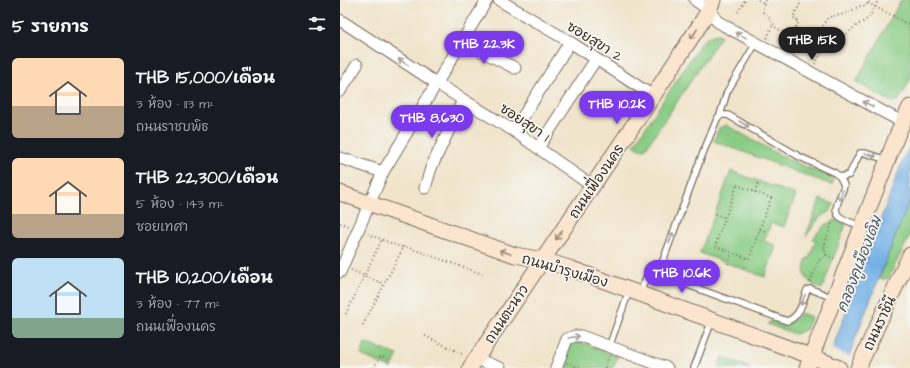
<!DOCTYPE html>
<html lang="th">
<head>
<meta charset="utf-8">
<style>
	:root { --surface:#171b24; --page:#242831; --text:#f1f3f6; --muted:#9ea1a6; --accent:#7c3aed }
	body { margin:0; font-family:"Architects Daughter","Playpen Sans Thai",sans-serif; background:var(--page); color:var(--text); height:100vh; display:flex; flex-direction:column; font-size:15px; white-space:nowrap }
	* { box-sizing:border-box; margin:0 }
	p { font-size:13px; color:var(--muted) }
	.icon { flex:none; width:22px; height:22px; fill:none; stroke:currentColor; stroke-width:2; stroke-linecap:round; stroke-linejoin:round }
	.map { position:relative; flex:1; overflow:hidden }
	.drawer { display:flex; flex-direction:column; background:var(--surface); width:340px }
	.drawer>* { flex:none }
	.price { position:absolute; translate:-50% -34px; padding:0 9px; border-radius:14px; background:var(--accent); color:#fff; font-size:13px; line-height:26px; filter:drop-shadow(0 1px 2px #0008) }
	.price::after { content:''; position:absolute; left:50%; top:24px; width:12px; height:9px; margin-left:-6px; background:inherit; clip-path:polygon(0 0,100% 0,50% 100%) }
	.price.selected { background:#222; color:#fff }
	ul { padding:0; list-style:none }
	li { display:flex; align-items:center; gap:12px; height:100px; padding:0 12px }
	li span { display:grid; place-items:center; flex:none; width:112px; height:80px; border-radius:6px; color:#555 }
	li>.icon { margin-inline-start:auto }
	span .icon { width:48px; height:48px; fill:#fffc; stroke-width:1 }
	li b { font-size:17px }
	h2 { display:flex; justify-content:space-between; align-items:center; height:48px; padding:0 12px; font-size:17px }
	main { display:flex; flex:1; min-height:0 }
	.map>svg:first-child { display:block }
</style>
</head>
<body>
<main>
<section class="drawer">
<h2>5 รายการ<svg class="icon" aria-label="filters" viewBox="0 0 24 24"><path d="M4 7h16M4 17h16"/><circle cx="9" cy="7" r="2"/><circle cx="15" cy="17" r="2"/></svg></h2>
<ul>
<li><span style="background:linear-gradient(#ffd9b3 60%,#b9a48a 0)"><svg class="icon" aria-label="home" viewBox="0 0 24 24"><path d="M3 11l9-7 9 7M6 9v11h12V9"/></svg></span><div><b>THB 15,000/เดือน</b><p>3 ห้อง · 113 m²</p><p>ถนนราชบพิธ</p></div></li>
<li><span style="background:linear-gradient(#ffd9b3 70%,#b9a48a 0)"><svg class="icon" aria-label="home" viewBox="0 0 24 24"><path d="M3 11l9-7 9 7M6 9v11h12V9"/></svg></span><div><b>THB 22,300/เดือน</b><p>5 ห้อง · 143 m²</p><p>ซอยเทศา</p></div></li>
<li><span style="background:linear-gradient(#bfe0f5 75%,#7fa58c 0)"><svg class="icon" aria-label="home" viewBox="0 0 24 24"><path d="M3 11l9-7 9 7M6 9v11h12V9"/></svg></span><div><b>THB 10,200/เดือน</b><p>3 ห้อง · 77 m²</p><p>ถนนเฟื่องนคร</p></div></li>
</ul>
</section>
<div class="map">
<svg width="570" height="368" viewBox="0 0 570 368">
	<rect width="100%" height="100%" fill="#f6f6f2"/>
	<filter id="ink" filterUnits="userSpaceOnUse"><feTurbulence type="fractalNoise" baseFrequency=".025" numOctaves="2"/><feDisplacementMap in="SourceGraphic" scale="8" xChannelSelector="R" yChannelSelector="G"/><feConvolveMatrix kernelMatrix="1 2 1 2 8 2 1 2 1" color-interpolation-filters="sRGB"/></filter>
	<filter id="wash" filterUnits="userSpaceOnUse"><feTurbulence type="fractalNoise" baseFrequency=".012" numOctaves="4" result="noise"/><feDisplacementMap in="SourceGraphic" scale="16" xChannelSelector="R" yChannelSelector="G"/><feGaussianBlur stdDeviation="0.9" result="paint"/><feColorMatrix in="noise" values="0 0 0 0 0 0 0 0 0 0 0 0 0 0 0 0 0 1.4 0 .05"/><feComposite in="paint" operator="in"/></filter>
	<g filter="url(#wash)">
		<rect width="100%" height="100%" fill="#f0e4cb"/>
		<path fill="#89cc84" stroke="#627b51" d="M561 0H570V81L559 100 554 102 550 101 516 82Z
			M378 34 381 36 306 148 301 150 294 145 361 43C366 37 371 35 378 34Z
			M386 125 438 154 461 165 490 176 494 179 492 185 374 141 379 128Z
			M391 171 456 195 444 227 431 223 424 241 436 246 425 277 360 253Z
			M480 199 494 204 490 211 480 217 466 236Z
			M570 199V235L548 279H539Z
			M496 220 506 224 482 289C465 282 461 275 467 258L469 259 476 240 473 239C480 229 485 224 496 220Z
			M461 313 471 317 467 329 455 334 427 324 436 319C449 324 452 324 461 313Z
			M232 339 278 356 273 368H222Z
			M25 343 58 355 51 368 21 355Z
			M382 357 410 368H378Z"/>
		<path fill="#75b1e6" stroke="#586e82" d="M570 146V199L515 339 505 368H485L564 157Z"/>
		<path fill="#f0e4cb" d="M490 348 511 357 507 368H483Z"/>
	</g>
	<g filter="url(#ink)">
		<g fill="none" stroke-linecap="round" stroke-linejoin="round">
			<g stroke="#7a6b5b" stroke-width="8">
				<path id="lane" d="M380 115 387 92 416 43
					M500 177 509 175 520 153H525L547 160
					M300 293 306 278 321 270
					M493 298 471 289 467 290C463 301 460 317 447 321L326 277C322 274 321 271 321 266L361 158 377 119 380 115H388L460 157 495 173 500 177 504 185C503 194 491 209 499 216 504 221 514 223 521 226
					M269 347 289 291
					M354 368 372 320"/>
			</g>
			<g stroke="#7a6b5b" stroke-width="13">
				<path id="street" d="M159 0 230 42 313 96
					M355 0 369 10 377 21 385 26 562 122
					M0 20 96 83 174 131 252 186
					M122 41 175 68
					M0 91 17 65
					M174 131 230 42
					M198 148 256 59
					M0 158 43 172
					M85 188 91 168 123 100
					M0 272 43 172 147 0
					M136 359 160 368
					M216 368 227 339 235 336H241L327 368"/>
			</g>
			<g stroke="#7a6b5b" stroke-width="17">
				<path id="secondary" d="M0 193 175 255 203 260 229 268 481 360 499 368
					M130 368 313 96 359 26 369 10 373 0
					M467 368 558 133 570 107
					M518 368 570 255"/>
			</g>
			<path stroke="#7a6b5b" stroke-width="2" stroke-dasharray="1 3" stroke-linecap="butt" d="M418 0 424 3
				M425 0 423 7V12L428 16 436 28 477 52C495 51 503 35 516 26 520 23 526 21 529 17 533 12 535 6 538 0
				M460 0V4L453 17 459 22 456 27 471 35 473 30 479 32 487 19 489 17 505 14 520 6H525L530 0
				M528 3 570 25
				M398 12 405 0
				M427 38 433 24
				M457 41 463 30
				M475 64 482 52
				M397 185 431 198 409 259 375 246Z
				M415 192 419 181
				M375 214 385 218
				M0 223 9 226
				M420 229 427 232
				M63 247 64 246 145 275
				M486 255 496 259
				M388 264 392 253
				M11 270 44 284
				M470 282 479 260 486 255 484 246 493 221
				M6 314 42 239
				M23 325 63 248 28 234
				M85 336 124 355
				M227 363 241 368
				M34 368 39 358 42 356 51 359
				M265 368 269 356"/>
			<use href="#lane" stroke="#fff" stroke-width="5.5"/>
			<use href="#street" stroke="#fff" stroke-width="11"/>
			<use href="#secondary" stroke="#fbe5cf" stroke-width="15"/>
		</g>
		<defs><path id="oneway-shaft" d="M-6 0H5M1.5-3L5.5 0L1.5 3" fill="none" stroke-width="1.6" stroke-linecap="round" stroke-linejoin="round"/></defs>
		<g stroke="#9b8876">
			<use href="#oneway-shaft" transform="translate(354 34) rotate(123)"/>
			<use href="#oneway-shaft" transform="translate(219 235) rotate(124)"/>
			<use href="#oneway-shaft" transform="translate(165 252) rotate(-161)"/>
		</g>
		<g stroke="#a79f9a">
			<use href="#oneway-shaft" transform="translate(401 35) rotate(-151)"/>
			<use href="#oneway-shaft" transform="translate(63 62) rotate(-147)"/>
			<use href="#oneway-shaft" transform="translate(528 104) rotate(-152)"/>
			<use href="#oneway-shaft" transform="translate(404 124) rotate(30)"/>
			<use href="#oneway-shaft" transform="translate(531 155) rotate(17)"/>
			<use href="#oneway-shaft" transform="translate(501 195) rotate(110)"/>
			<use href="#oneway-shaft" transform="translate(331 238) rotate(-70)"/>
			<use href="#oneway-shaft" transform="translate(463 300) rotate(112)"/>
			<use href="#oneway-shaft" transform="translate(234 337) rotate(-10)"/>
		</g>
	</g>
	<g text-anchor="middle" stroke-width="3.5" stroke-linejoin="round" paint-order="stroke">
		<g font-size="14" fill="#3b2a1e" stroke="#f6f6f2">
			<text transform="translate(255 41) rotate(32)" y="5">ซอยสุขา 2</text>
			<text transform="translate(185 122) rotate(34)" y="5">ซอยสุขา 1</text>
			<text transform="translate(256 181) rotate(-56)" y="5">ถนนเฟื่องนคร</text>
			<text transform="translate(225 270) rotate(16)" y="5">ถนนบำรุงเมือง</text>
			<text transform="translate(166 314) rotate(-56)" y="5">ถนนตะนาว</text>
			<text transform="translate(539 323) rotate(-65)" y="5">ถนนราชินี</text>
		</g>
		<g font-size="15" font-style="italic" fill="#4f5964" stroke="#f6f6f2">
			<text transform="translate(519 264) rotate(-69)" y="5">คลองคูเมืองเดิม</text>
		</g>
	</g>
</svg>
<b class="price selected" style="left:472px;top:61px">THB 15K</b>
<b class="price" style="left:144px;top:65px">THB 22.3K</b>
<b class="price" style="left:277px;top:125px">THB 10.2K</b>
<b class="price" style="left:92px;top:139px">THB 8,630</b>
<b class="price" style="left:342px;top:294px">THB 10.6K</b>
</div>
</main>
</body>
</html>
